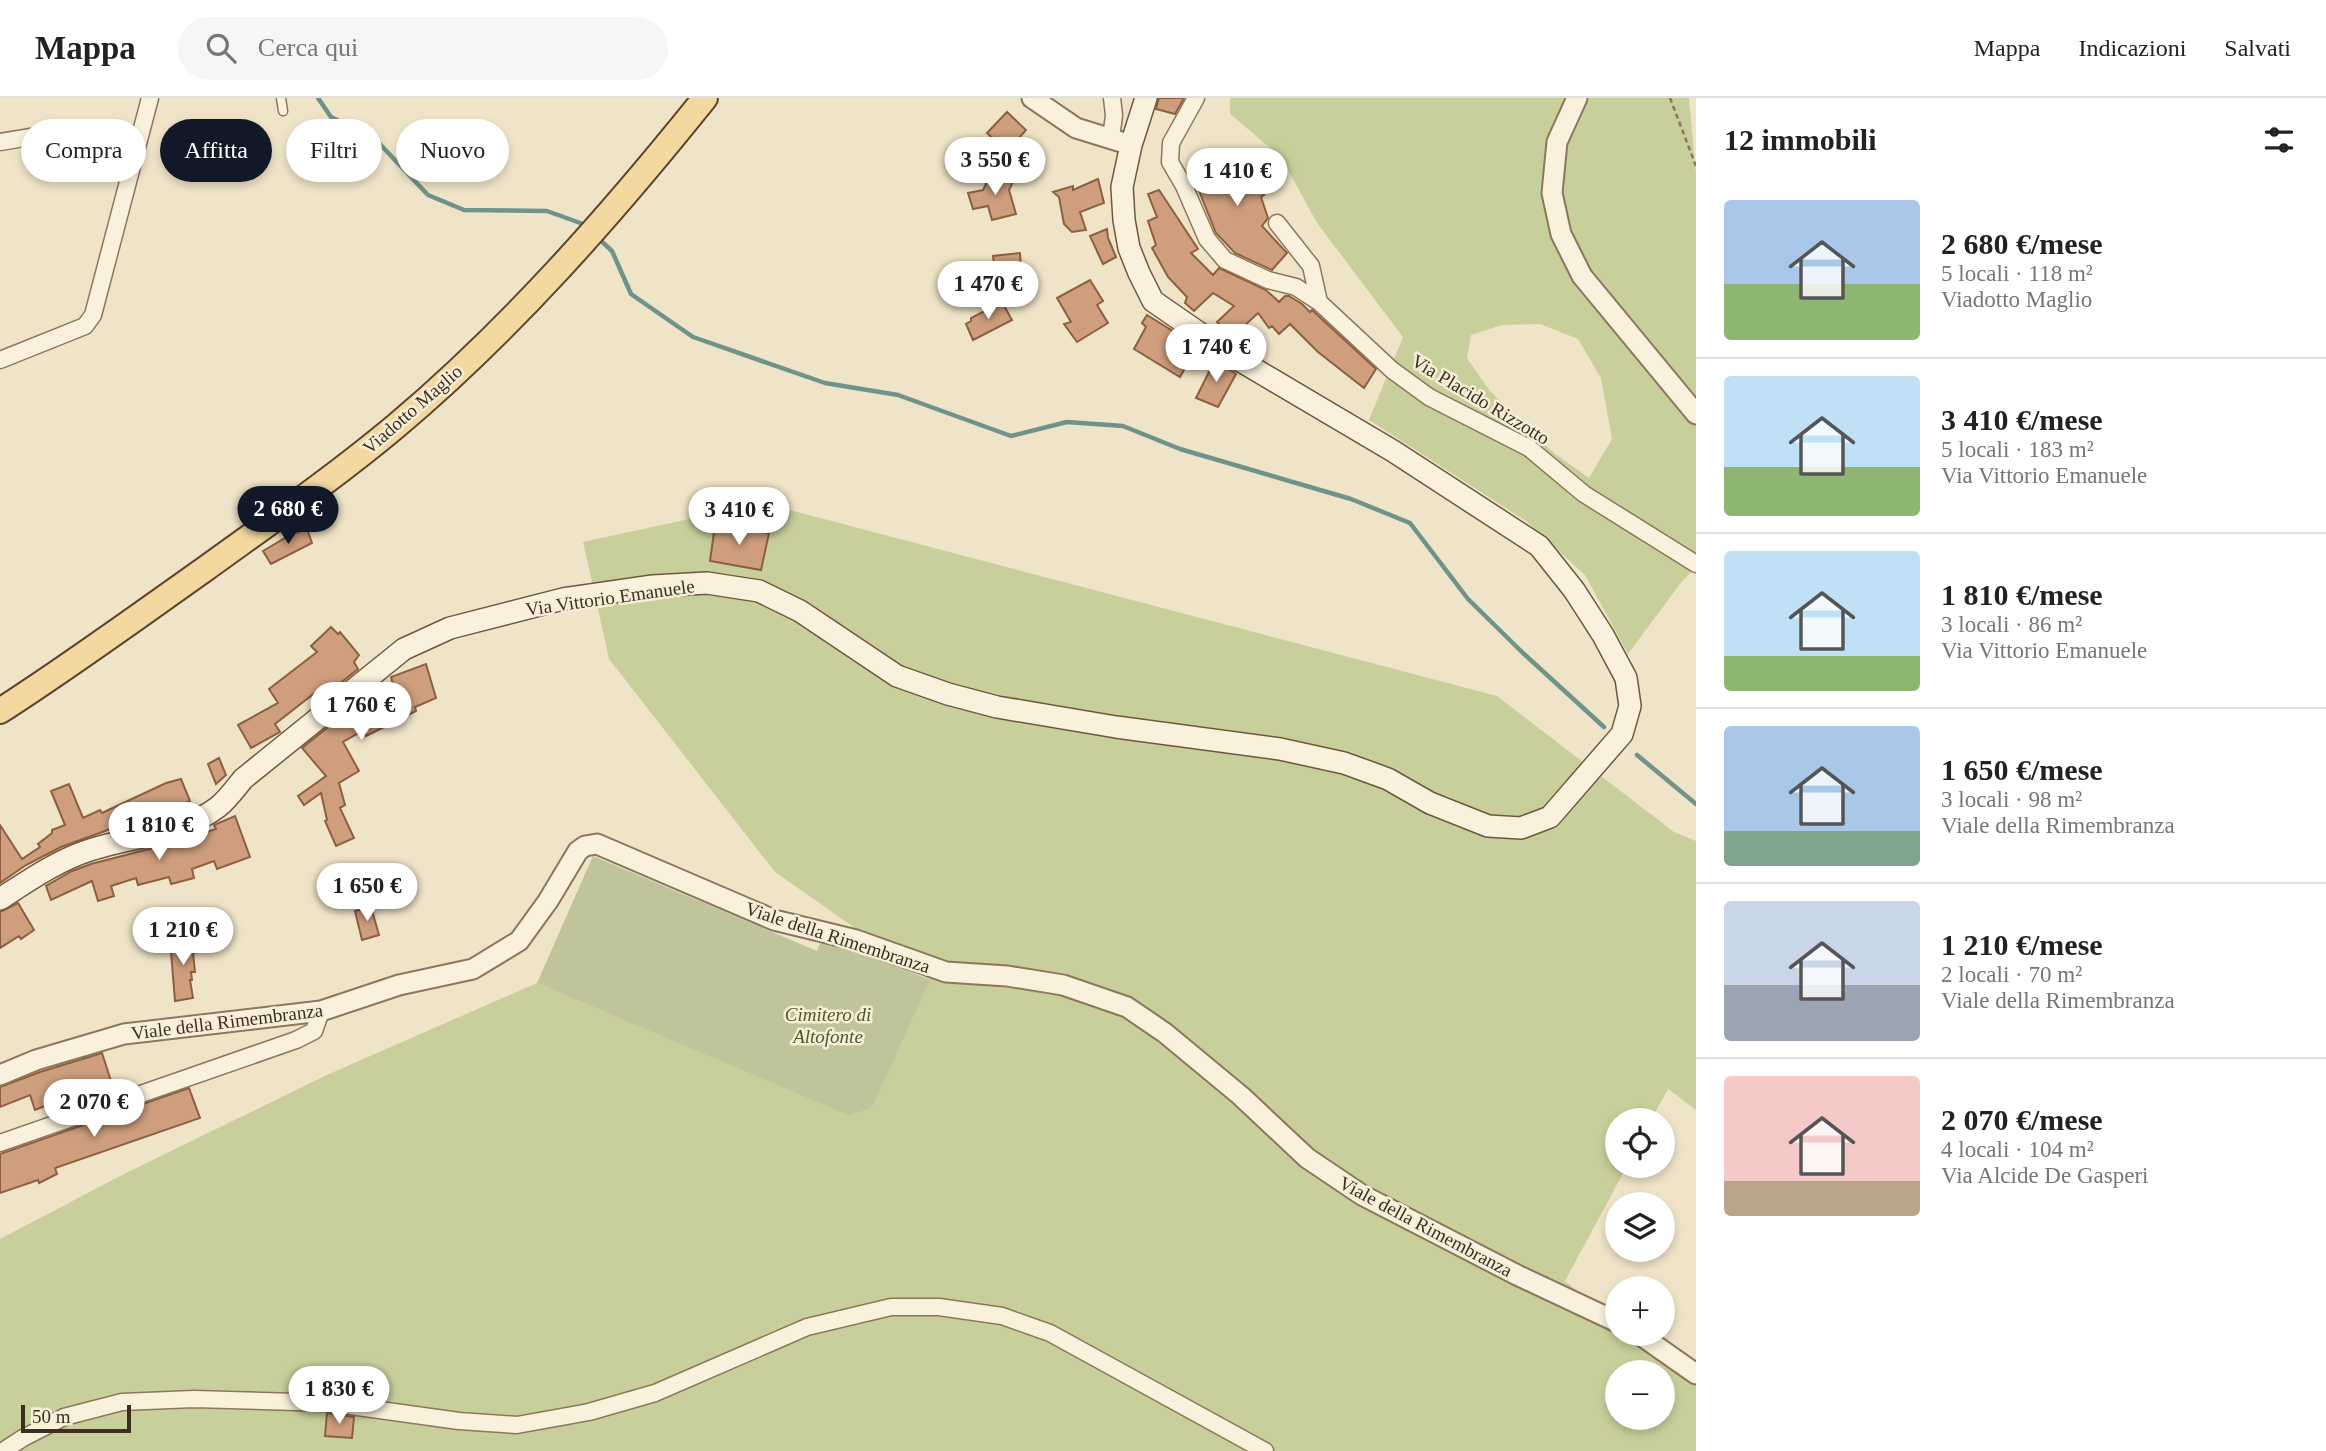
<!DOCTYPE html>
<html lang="it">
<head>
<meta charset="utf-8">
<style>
	:root { --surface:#fff; --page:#f6f6f6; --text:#222; --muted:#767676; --line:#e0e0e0; --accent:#111827 }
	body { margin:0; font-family:"Times New Roman",serif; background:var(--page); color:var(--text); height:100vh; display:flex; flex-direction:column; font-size:26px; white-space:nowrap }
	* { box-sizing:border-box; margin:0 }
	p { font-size:23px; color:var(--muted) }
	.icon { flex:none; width:38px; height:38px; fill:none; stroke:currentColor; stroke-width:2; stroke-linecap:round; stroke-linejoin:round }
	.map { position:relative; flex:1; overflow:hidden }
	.sheet { display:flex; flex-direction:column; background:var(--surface); width:630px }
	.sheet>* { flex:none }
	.top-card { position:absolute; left:21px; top:21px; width:665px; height:63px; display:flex; gap:14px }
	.fabs { position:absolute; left:1605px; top:1010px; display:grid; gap:14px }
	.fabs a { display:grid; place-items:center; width:70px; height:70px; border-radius:50%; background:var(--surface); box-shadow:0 4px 10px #0003; font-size:35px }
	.scale { position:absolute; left:21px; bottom:18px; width:110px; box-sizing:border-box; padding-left:7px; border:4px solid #3d2e20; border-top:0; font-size:19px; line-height:24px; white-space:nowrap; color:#3d2e20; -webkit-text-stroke:5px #f7eed8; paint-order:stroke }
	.price { position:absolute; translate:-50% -60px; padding:0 16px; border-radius:24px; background:#fff; color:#222; font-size:23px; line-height:46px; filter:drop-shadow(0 2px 4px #0008) }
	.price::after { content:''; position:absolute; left:50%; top:42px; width:21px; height:16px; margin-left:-10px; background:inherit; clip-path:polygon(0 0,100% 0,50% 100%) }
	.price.selected { background:var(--accent); color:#fff }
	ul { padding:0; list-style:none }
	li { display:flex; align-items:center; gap:21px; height:175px; padding:0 28px }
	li+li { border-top:2px solid var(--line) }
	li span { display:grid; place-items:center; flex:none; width:196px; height:140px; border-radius:7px; color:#555 }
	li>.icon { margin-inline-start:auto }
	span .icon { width:84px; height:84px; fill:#fffc; stroke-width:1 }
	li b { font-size:30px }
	h2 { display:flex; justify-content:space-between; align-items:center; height:84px; padding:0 28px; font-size:30px }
	.tag { padding:0 24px; border-radius:32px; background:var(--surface); box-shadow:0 4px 10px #0003; font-size:24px; line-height:63px }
	.tag.selected { background:var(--accent); color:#fff }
	header { display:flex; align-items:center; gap:42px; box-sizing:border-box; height:98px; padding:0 35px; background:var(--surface); border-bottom:2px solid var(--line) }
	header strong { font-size:33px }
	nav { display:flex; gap:38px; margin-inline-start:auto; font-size:24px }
	.search { width:490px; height:63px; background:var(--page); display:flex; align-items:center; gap:18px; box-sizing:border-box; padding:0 24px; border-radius:38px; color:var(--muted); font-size:26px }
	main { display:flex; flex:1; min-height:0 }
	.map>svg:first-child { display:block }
</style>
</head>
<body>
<header>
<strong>Mappa</strong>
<div class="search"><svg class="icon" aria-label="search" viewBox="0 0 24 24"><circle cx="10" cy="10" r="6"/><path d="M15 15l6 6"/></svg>Cerca qui</div>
<nav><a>Mappa</a><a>Indicazioni</a><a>Salvati</a></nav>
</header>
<main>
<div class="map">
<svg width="1696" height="1353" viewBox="0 0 1696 1353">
	<rect width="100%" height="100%" fill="#f0e4c8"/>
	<path fill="#c9cf9b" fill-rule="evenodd" d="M1230 0H1689L1696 76V470L1683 482 1628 556 1585 477 1526 423 1369 322 1403 239 1317 125 1281 59 1230 16ZM1540 226 1578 241 1601 280 1612 341 1589 380 1554 355 1490 293 1467 260 1471 237 1502 227Z
		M763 405 1497 598 1674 734 1696 743V1012L1668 991 1651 1022H1617V1068H1627L1565 1183 1617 1225V1236H1631L1696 1288V1353H0V1141L124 1076 329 976 537 885 848 1016 872 1010 929 882 775 774 609 561 583 444ZM1617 1274H1662V1320H1617Z"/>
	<path fill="#bfc49a" d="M593 758 817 853 823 838 930 882 872 1010 848 1017 537 885Z"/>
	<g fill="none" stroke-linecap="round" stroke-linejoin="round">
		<path stroke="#6f938a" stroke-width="4.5" d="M318 0 331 19 376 42 428 97 464 112 547 113 583 126 587 130
			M599 141 612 153 631 196 693 239 825 285 898 297 1011 338 1067 324 1123 328 1180 351 1351 401 1410 425 1468 501 1524 556 1604 629
			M1637 657 1696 706"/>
	</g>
	<path fill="#cf9f7d" stroke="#8d5f41" stroke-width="2" d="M1159 0H1184L1175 16 1156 11Z
		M1007 14 1026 32 1007 54 987 35Z
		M1246 55 1253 82 1264 97 1261 99 1268 120 1262 128 1287 155 1272 172 1235 155 1216 135 1189 68 1222 58Z
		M992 74 1014 82 1009 92 1016 116 992 122 988 108 973 111 968 95 983 92Z
		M1098 81 1104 105 1080 114 1086 132 1072 134 1064 126 1059 99 1053 94 1073 88V92Z
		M1159 92 1198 151 1191 155 1213 177 1219 170 1266 192 1279 204 1285 198H1289L1302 206 1310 214 1312 212 1376 271 1364 290 1318 254 1290 226 1279 236 1272 228 1269 230 1258 215 1241 231 1239 227 1230 237 1217 224 1234 208 1213 195 1194 213 1185 205 1187 199 1168 179 1152 150 1156 147 1148 123 1157 119 1148 96Z
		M1107 131 1108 140 1116 159 1103 166 1090 138Z
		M1020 155 1022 188 997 191 993 158Z
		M1090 182 1103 203 1097 207 1108 225 1077 244 1064 226 1071 224 1057 200Z
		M1002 204 1012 222 973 242 966 226 971 223V220Z
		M1147 217 1184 240 1178 258 1189 263 1180 279 1134 251 1146 229 1142 225Z
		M1215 262 1236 276 1218 309 1196 300Z
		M715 427 769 435 761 472 710 463Z
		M307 431 312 445 271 466 263 453 290 437Z
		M331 529 338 536 340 534 359 557 354 564 358 571 328 595 325 587 275 626 280 634 251 650 238 627 278 605 269 591 317 554 311 548Z
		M426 566 436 600 415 609 416 613 366 638 364 632 343 644 359 673 339 685 345 707 340 710 354 740 336 748 325 723 327 722 321 695 304 707 298 698 326 678 302 650 332 626 334 629 354 614 352 610 379 597 393 586 391 579Z
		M219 660 226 677 216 686 208 666Z
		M181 681 190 703 162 714 163 717 116 731V729L61 749 26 767 0 785V727L22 761 40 749 38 746 52 735V732L65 727 51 693 69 686 83 720 100 712 102 715 166 685Z
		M235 718 250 759 217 771 214 763 192 771 194 780 171 786 169 779 138 787 136 780 111 788 114 798 98 803 92 783 51 802 46 788 72 773 91 766 176 744 216 731 214 727Z
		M18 805 34 832 21 841 19 838 0 850V814Z
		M371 809 379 837 362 842 355 813Z
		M183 840V843L198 842 199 854 193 855 195 874H191L192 882H190L193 900 175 903 170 841Z
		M102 955 112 986 90 993 89 991 35 1012 30 997 0 1009V989L40 974Z
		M189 990 200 1020 55 1070 57 1076 39 1085 38 1082 0 1095V1056Z
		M327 1315 354 1319 352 1340 325 1338Z"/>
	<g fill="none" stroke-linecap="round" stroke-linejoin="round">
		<g stroke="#8d765c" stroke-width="11">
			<path id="service" d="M281 0 283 13"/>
		</g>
		<g stroke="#8d765c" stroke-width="19">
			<path id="minor" d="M1196 0 1171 45 1170 64 1184 88 1207 141 1225 162 1268 182 1296 189 1319 204 1392 272 1429 299 1529 350 1584 396 1696 466
				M1111 41 1114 17 1112 0
				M0 44 79 31 140 37
				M1277 125 1311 168 1319 204
				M0 262 85 228 93 217 150 0
				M0 1045 296 942 314 933 321 913
				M3 1353 23 1340 64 1319 122 1304 194 1301 329 1305 459 1323 517 1327 589 1314 655 1295 807 1229 891 1209H939L1002 1218 1050 1235 1265 1353"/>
		</g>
		<g stroke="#8d765c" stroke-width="23">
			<path id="tertiary" d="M1032 0 1076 30 1131 47
				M1577 0 1557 44 1552 95 1561 136 1582 178 1696 316
				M0 977 36 962 124 936 321 913 399 887 473 871 519 843 548 803 578 753 585 748 597 746 774 822 856 842 946 874 1007 878 1063 887 1127 909 1165 935 1241 998 1307 1060 1362 1097 1517 1177 1617 1224
				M1639 1236 1696 1276"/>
		</g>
		<g stroke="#6f573f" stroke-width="24">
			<path id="secondary" d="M0 801C28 783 58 762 90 752 132 738 181 737 218 709 227 702 235 691 243 681L404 551 450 530 563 501 653 488 707 485 759 493 800 513 897 578 948 596 997 609 1116 629 1280 651 1344 665 1388 681 1430 705 1488 728 1521 730 1550 719 1622 636 1630 608 1626 580 1603 537 1574 492 1539 448 1393 353 1234 259 1153 203 1139 175 1129 150 1124 122 1122 89 1131 47 1146 0"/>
		</g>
		<g stroke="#5b4430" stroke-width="28">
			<path id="primary" d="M0 613C70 568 137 519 205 471 270 424 335 379 396 328 511 231 611 117 705 0"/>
		</g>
		<path stroke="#8d765c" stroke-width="2.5" stroke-dasharray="5 3.5" stroke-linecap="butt" d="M1670 0 1696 68"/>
		<use href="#service" stroke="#faf1dc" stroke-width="8"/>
		<use href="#minor" stroke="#faf1dc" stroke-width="16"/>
		<use href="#tertiary" stroke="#faf1dc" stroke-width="19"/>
		<use href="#secondary" stroke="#faf1dc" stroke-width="21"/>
		<use href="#primary" stroke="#f3d9a0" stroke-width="24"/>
	</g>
	<g text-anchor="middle" stroke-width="5" stroke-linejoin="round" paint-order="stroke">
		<g font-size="19" fill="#3d2e20" stroke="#f7eed8">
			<text transform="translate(1481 301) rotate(31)" y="7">Via Placido Rizzotto</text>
			<text transform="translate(412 311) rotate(-41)" y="7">Viadotto Maglio</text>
			<text transform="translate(610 499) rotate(-8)" y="7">Via Vittorio Emanuele</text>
			<text transform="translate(838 839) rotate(18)" y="7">Viale della Rimembranza</text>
			<text transform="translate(227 923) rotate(-7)" y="7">Viale della Rimembranza</text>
			<text transform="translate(1426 1128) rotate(28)" y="7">Viale della Rimembranza</text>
		</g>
		<g font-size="19" font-style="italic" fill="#4d5a26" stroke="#f7eed8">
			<text x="828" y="923">Cimitero di<tspan x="828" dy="22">Altofonte</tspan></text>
		</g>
	</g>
</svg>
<div class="fabs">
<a><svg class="icon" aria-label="locate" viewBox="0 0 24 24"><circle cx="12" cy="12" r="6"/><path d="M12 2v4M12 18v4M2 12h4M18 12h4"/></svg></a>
<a><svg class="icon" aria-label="layers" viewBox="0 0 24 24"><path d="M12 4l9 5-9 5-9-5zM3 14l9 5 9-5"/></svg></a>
<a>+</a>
<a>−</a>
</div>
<div class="scale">50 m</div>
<b class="price" style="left:995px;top:99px">3 550 €</b>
<b class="price" style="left:1237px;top:110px">1 410 €</b>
<b class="price" style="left:988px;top:223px">1 470 €</b>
<b class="price" style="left:1216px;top:286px">1 740 €</b>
<b class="price selected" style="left:288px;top:448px">2 680 €</b>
<b class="price" style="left:739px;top:449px">3 410 €</b>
<b class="price" style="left:361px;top:644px">1 760 €</b>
<b class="price" style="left:159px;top:764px">1 810 €</b>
<b class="price" style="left:367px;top:825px">1 650 €</b>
<b class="price" style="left:183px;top:869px">1 210 €</b>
<b class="price" style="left:94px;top:1041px">2 070 €</b>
<b class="price" style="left:339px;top:1328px">1 830 €</b>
<div class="top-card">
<a class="tag">Compra</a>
<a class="tag selected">Affitta</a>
<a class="tag">Filtri</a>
<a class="tag">Nuovo</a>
</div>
</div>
<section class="sheet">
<h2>12 immobili<svg class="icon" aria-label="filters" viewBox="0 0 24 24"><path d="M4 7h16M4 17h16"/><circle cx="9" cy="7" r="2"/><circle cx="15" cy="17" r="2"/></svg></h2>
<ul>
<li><span style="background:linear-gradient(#a9c7e8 60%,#8fb573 0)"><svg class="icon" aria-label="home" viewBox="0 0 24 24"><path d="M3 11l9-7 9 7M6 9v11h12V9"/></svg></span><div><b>2 680 €/mese</b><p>5 locali · 118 m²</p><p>Viadotto Maglio</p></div></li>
<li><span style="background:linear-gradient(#bfe0f5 65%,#8fb573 0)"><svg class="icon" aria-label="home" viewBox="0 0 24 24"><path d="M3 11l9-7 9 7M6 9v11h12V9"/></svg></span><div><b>3 410 €/mese</b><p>5 locali · 183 m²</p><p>Via Vittorio Emanuele</p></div></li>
<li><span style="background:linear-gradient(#bfe0f5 75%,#8fb573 0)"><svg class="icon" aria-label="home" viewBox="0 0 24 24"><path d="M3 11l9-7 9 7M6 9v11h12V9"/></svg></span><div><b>1 810 €/mese</b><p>3 locali · 86 m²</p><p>Via Vittorio Emanuele</p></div></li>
<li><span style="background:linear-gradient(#a9c7e8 75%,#7fa58c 0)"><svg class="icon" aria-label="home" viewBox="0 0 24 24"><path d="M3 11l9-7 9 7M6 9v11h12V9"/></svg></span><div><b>1 650 €/mese</b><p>3 locali · 98 m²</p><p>Viale della Rimembranza</p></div></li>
<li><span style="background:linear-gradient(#c9d6e8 60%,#9aa5b1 0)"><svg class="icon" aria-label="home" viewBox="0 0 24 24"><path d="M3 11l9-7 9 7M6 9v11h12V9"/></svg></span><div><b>1 210 €/mese</b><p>2 locali · 70 m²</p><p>Viale della Rimembranza</p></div></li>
<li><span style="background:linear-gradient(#f6c9c9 75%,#b9a48a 0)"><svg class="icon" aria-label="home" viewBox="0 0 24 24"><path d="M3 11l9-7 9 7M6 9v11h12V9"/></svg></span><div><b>2 070 €/mese</b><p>4 locali · 104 m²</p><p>Via Alcide De Gasperi</p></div></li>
</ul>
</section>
</main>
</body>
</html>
